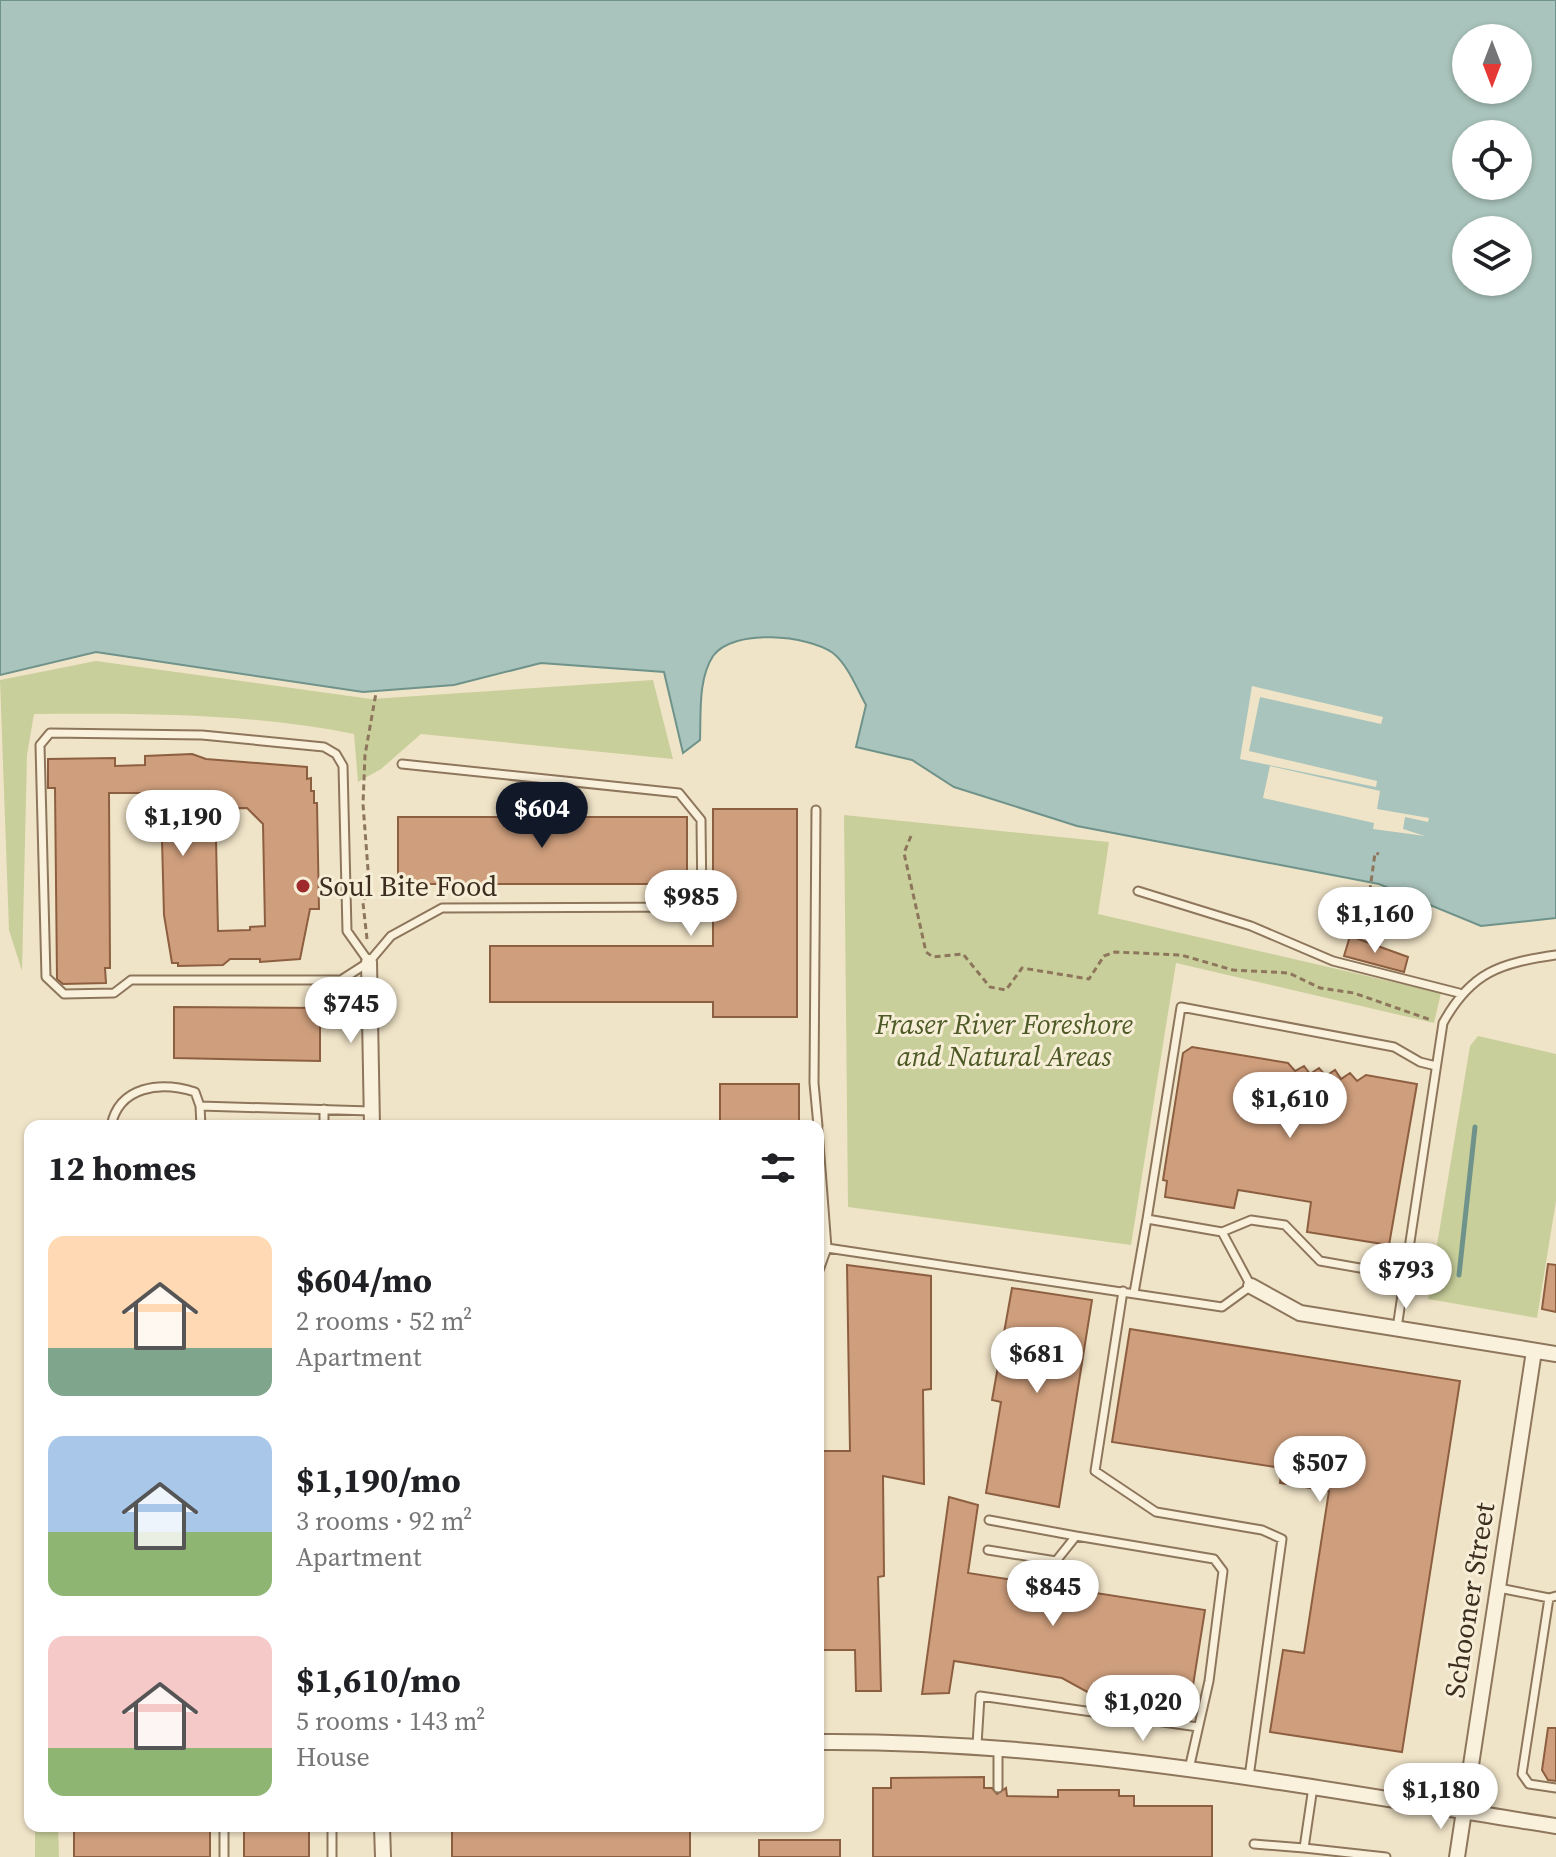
<!DOCTYPE html>
<html lang="en">
<head>
<meta charset="utf-8">
<style>
	:root { --surface:#fff; --page:#f6f6f6; --text:#202124; --muted:#757577; --accent:#111827 }
	body { margin:0; font-family:"Source Serif 4",serif; background:var(--page); color:var(--text); height:100vh; display:flex; flex-direction:column; font-size:30px; white-space:nowrap }
	* { box-sizing:border-box; margin:0 }
	p { font-size:26px; color:var(--muted) }
	.icon { flex:none; width:44px; height:44px; fill:none; stroke:currentColor; stroke-width:2; stroke-linecap:round; stroke-linejoin:round }
	.map { position:relative; flex:1; overflow:hidden }
	.details { position:absolute; left:24px; top:1120px; width:800px; height:712px; display:flex; flex-direction:column; background:var(--surface); border-radius:16px; box-shadow:0 2px 6px #0004 }
	.details>* { flex:none }
	.needle { width:52px; rotate:180deg }
	.controls { position:absolute; left:1452px; top:24px; display:grid; gap:16px }
	.controls a { display:grid; place-items:center; width:80px; height:80px; border-radius:50%; background:var(--surface); box-shadow:0 2px 6px #0004; font-size:40px }
	.price { position:absolute; translate:-50% -68px; padding:0 18px; border-radius:28px; background:#fff; color:#222; font-size:26px; line-height:52px; filter:drop-shadow(0 2px 4px #0008) }
	.price::after { content:''; position:absolute; left:50%; top:48px; width:24px; height:18px; margin-left:-12px; background:inherit; clip-path:polygon(0 0,100% 0,50% 100%) }
	.price.on { background:var(--accent); color:#fff }
	ul { padding:0; list-style:none }
	li { display:flex; align-items:center; gap:24px; height:200px; padding:0 24px }
	li span { display:grid; place-items:center; flex:none; width:224px; height:160px; border-radius:16px; color:#555 }
	li>.icon { margin-inline-start:auto }
	span .icon { width:96px; height:96px; fill:#fffc; stroke-width:1 }
	li b { font-size:34px }
	h2 { display:flex; justify-content:space-between; align-items:center; height:96px; padding:0 24px; font-size:34px }
	.map>svg:first-child { display:block }
</style>
</head>
<body>
<div class="map">
<svg width="1556" height="1857" viewBox="0 0 1556 1857">
	<rect width="100%" height="100%" fill="#f0e4c8"/>
	<path fill="#c9cf9b" d="M96 661 371 699 653 680 673 759 421 734 381 769 358 782 354 734C247 713 142 713 34 714L27 755 22 971 9 930 0 680Z
		M844 815 1109 842 1098 914 1441 993 1434 1023 1176 963 1131 1245 848 1207Z
		M1478 1036 1556 1054V1201L1537 1318 1428 1299 1470 1046Z
		M35 1826H58L59 1857H35Z"/>
	<path fill="#a9c4bc" stroke="#6f938a" stroke-width="2" fill-rule="evenodd" d="M0 0H1556V918L1481 926 1379 884 1077 826 954 787 912 760 856 747 866 705C857 689 848 665 833 653 808 635 733 628 713 656 698 679 701 714 700 740L683 753 664 672 541 663 454 685 363 692 96 652 0 675ZM1466 38H1518V90H1466ZM1466 134H1518V186H1466ZM1466 230H1518V282H1466Z"/>
	<path fill="#f0e4c8" d="M1252 686 1383 717 1381 724 1260 697 1249 751 1377 781 1376 787 1240 759Z
		M1270 766 1380 791 1377 809 1429 818 1428 822 1405 817 1403 829 1425 836 1373 829 1374 823 1263 798Z"/>
	<g fill="none" stroke-linecap="round" stroke-linejoin="round">
		<path stroke="#6f938a" stroke-width="5" d="M1459 1275 1475 1127"/>
	</g>
	<path fill="#cf9f7d" stroke="#8d5f41" stroke-width="2" d="M192 754 206 759 307 767V779L311 778V791H314V803H317L319 909H310L300 959 260 962V959H230L223 965 178 966V963H172L164 915 162 840 216 839 218 931 250 930V927L265 926 263 824 247 808 147 809 146 793H109L110 968H105L106 983 63 984 57 979 55 788H48V759L115 758V766L145 765V756Z
		M713 809H797V1017H713V1002H490V946H713Z
		M398 817H687V884H398Z
		M1350 936 1408 957 1404 972 1344 956Z
		M174 1007 320 1008V1061L174 1058Z
		M1192 1047 1288 1063 1295 1071 1304 1066 1310 1074 1319 1068 1326 1076 1335 1070 1341 1079 1350 1073 1357 1081 1366 1075 1417 1084 1389 1245 1307 1232 1311 1202 1238 1190 1234 1208 1165 1197 1167 1181 1163 1180 1183 1053Z
		M720 1084H799V1126H720Z
		M1548 1264 1556 1265V1312L1542 1309Z
		M847 1265 931 1276V1389L923 1390 924 1484 883 1476 884 1576 878 1577 881 1691H856L855 1650H818V1451H850Z
		M1012 1288 1092 1300 1059 1507 986 1493 1001 1402 992 1400Z
		M1130 1329 1460 1381 1402 1752 1270 1732 1283 1650 1304 1653 1329 1491 1280 1483 1282 1468 1112 1442Z
		M949 1497 978 1505 968 1573 1205 1610 1191 1698 1114 1686 1113 1691 1091 1694 1062 1678 954 1661 949 1693 922 1694Z
		M1548 1728H1556V1781L1548 1780 1542 1770Z
		M984 1777V1788H992L997 1794 1006 1788 1007 1796 1058 1797V1790H1119V1796H1134V1806H1212V1857H873V1788H891V1778Z
		M74 1826H210V1857H74Z
		M244 1826H309V1857H244Z
		M452 1826H690V1857H452Z
		M759 1840H840V1857H759Z"/>
	<g fill="none" stroke-linecap="round" stroke-linejoin="round">
		<g stroke="#8d765c" stroke-width="11">
			<path id="service" d="M816 810 814 1083 818 1126
				M1138 891 1251 926 1333 961 1459 993
				M369 962 347 931 343 766 336 754 324 747 202 735 50 733 40 745 46 977 64 994 114 993 131 980H341L369 962 391 936 442 908 702 907 701 820 679 793 402 764
				M200 1106 371 1111
				M324 1109V1126
				M111 1126C119 1086 160 1081 195 1092L200 1106 201 1126
				M818 1130 827 1248 1222 1307 1251 1286 1222 1232
				M1147 1219 1181 1007 1394 1047 1420 1062 1436 1066
				M818 1273 827 1248
				M1123 1291 1095 1471 1156 1512 1262 1530 1282 1539 1249 1777
				M1134 1293 1147 1219 1222 1232 1251 1220 1285 1225 1320 1261 1405 1276
				M1397 1328 1443 1023C1471 972 1500 963 1556 955
				M989 1520 1076 1536
				M988 1550 1056 1561 1076 1536 1214 1559 1223 1571 1209 1681 1189 1769
				M1499 1588 1549 1598 1556 1596
				M1549 1598 1522 1774 1529 1784 1556 1788
				M977 1745 980 1696 1198 1727
				M998 1788V1749
				M224 1826V1857
				M332 1826V1857
				M1254 1844 1304 1848 1313 1787
				M1304 1848 1386 1857"/>
		</g>
		<g stroke="#8d765c" stroke-width="18">
			<path id="minor" d="M369 962 372 1126
				M1251 1286 1300 1313 1556 1354
				M818 1742C1067 1740 1311 1788 1556 1826
				M382 1826 383 1857
				M1457 1857 1534 1351"/>
		</g>
		<path stroke="#8d765c" stroke-width="3" stroke-dasharray="6 4" stroke-linecap="butt" d="M911 836 904 853 926 952 933 957 963 954 990 987 1006 990 1022 968 1089 979 1104 956 1115 952 1181 955 1233 970 1289 973 1320 988 1354 993 1431 1020
			M1370 931 1368 904 1375 853 1379 854
			M367 939 363 903 369 883 363 804 365 755 376 693"/>
		<use href="#service" stroke="#faf1dc" stroke-width="7"/>
		<use href="#minor" stroke="#faf1dc" stroke-width="14"/>
	</g>
	<circle fill="#9e2a2b" stroke="#f7eed8" stroke-width="3" cx="303" cy="886" r="8"/>
	<g text-anchor="middle" stroke-width="6" stroke-linejoin="round" paint-order="stroke">
		<g font-size="28" fill="#3d2e20" stroke="#f7eed8" text-anchor="start">
			<text x="319" y="896">Soul Bite Food</text>
		</g>
		<g font-size="28" font-style="italic" fill="#4d5a26" stroke="#f7eed8">
			<text x="1004" y="1034">Fraser River Foreshore<tspan x="1004" dy="32">and Natural Areas</tspan></text>
		</g>
		<g font-size="28" fill="#3d2e20" stroke="#f7eed8">
			<text transform="translate(1469 1600) rotate(-81)" y="10">Schooner Street</text>
		</g>
	</g>
</svg>
<div class="controls">
<a><svg class="needle" viewBox="-14 -14 28 28"><path d="M0-13l5 13h-10z" fill="#e53935"/><path d="M0 13l5-13h-10z" fill="#757577"/></svg></a>
<a><svg class="icon" aria-label="locate" viewBox="0 0 24 24"><circle cx="12" cy="12" r="6"/><path d="M12 2v4M12 18v4M2 12h4M18 12h4"/></svg></a>
<a><svg class="icon" aria-label="layers" viewBox="0 0 24 24"><path d="M12 4l9 5-9 5-9-5zM3 14l9 5 9-5"/></svg></a>
</div>
<b class="price on" style="left:542px;top:850px">$604</b>
<b class="price" style="left:183px;top:858px">$1,190</b>
<b class="price" style="left:691px;top:938px">$985</b>
<b class="price" style="left:1375px;top:955px">$1,160</b>
<b class="price" style="left:351px;top:1045px">$745</b>
<b class="price" style="left:1290px;top:1140px">$1,610</b>
<b class="price" style="left:1406px;top:1311px">$793</b>
<b class="price" style="left:1037px;top:1395px">$681</b>
<b class="price" style="left:1320px;top:1504px">$507</b>
<b class="price" style="left:1053px;top:1628px">$845</b>
<b class="price" style="left:1143px;top:1743px">$1,020</b>
<b class="price" style="left:1441px;top:1831px">$1,180</b>
<section class="details">
<h2>12 homes<svg class="icon" aria-label="filters" viewBox="0 0 24 24"><path d="M4 7h16M4 17h16"/><circle cx="9" cy="7" r="2"/><circle cx="15" cy="17" r="2"/></svg></h2>
<ul>
<li><span style="background:linear-gradient(#ffd9b3 70%,#7fa58c 0)"><svg class="icon" aria-label="home" viewBox="0 0 24 24"><path d="M3 11l9-7 9 7M6 9v11h12V9"/></svg></span><div><b>$604/mo</b><p>2 rooms · 52 m²</p><p>Apartment</p></div></li>
<li><span style="background:linear-gradient(#a9c7e8 60%,#8fb573 0)"><svg class="icon" aria-label="home" viewBox="0 0 24 24"><path d="M3 11l9-7 9 7M6 9v11h12V9"/></svg></span><div><b>$1,190/mo</b><p>3 rooms · 92 m²</p><p>Apartment</p></div></li>
<li><span style="background:linear-gradient(#f6c9c9 70%,#8fb573 0)"><svg class="icon" aria-label="home" viewBox="0 0 24 24"><path d="M3 11l9-7 9 7M6 9v11h12V9"/></svg></span><div><b>$1,610/mo</b><p>5 rooms · 143 m²</p><p>House</p></div></li>
</ul>
</section>
</div>
</body>
</html>
